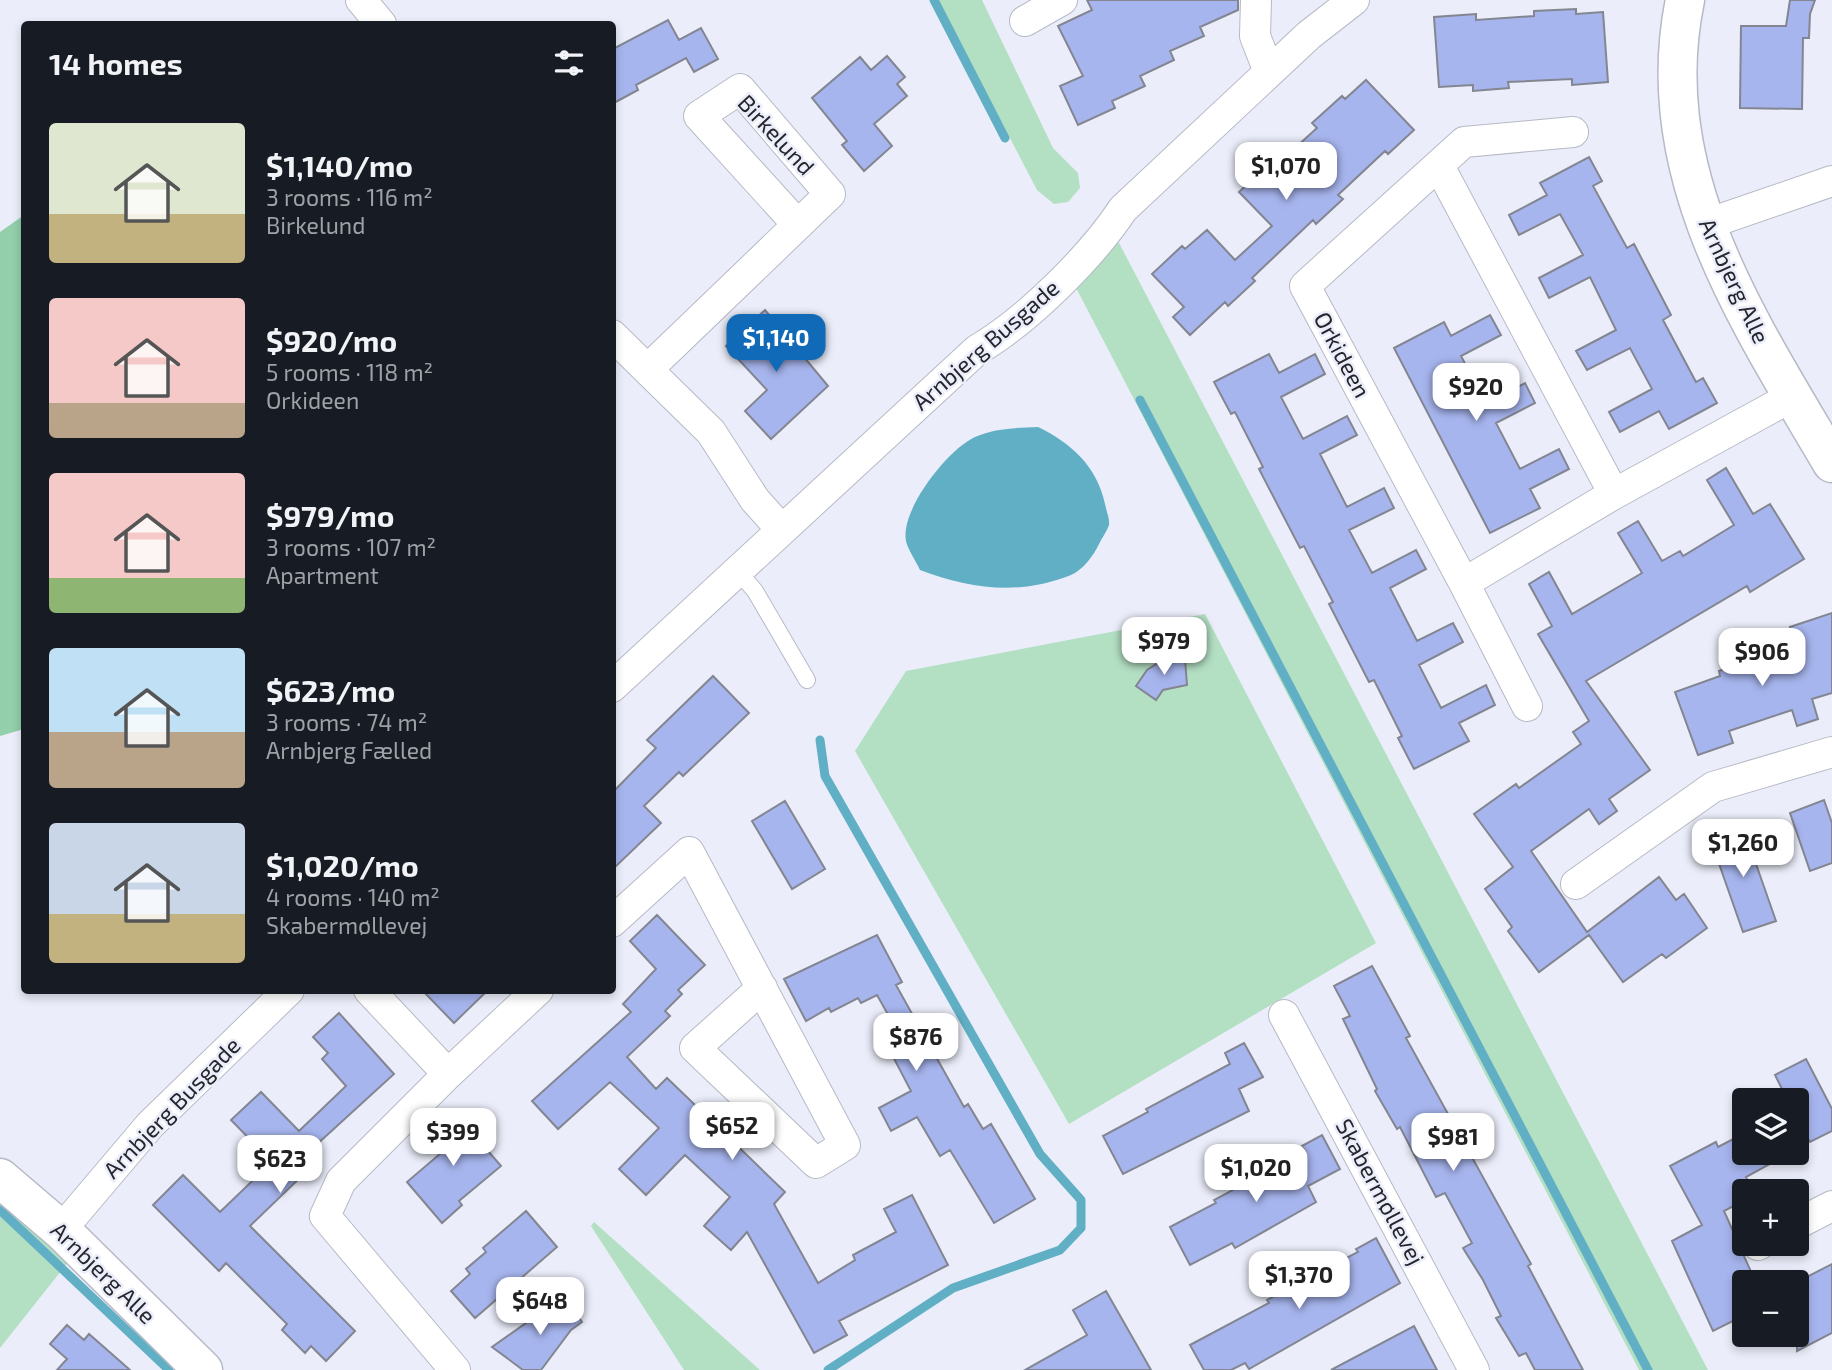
<!DOCTYPE html>
<html lang="en">
<head>
<meta charset="utf-8">
<style>
	:root { --surface:#171b24; --page:#20242c; --text:#f1f3f6; --muted:#9ea1a6; --accent:#116ab7 }
	body { margin:0; font-family:"Exo 2",sans-serif; background:var(--page); color:var(--text); height:100vh; display:flex; flex-direction:column; font-size:26px; white-space:nowrap }
	* { box-sizing:border-box; margin:0 }
	p { font-size:23px; color:var(--muted) }
	.icon { flex:none; width:38px; height:38px; fill:none; stroke:currentColor; stroke-width:2; stroke-linecap:round; stroke-linejoin:round }
	.map { position:relative; flex:1; overflow:hidden }
	.sheet { position:absolute; left:21px; top:21px; width:595px; height:973px; display:flex; flex-direction:column; background:var(--surface); border-radius:7px; box-shadow:0 4px 10px #0003 }
	.sheet>* { flex:none }
	.buttons { position:absolute; left:1732px; top:1088px; display:grid; gap:14px }
	.buttons a { display:grid; place-items:center; width:77px; height:77px; border-radius:7px; background:var(--surface); box-shadow:0 4px 10px #0003; font-size:35px }
	.price { position:absolute; translate:-50% -60px; padding:0 16px; border-radius:14px; background:#fff; color:#222; font-size:23px; line-height:46px; filter:drop-shadow(0 2px 4px #0008) }
	.price::after { content:''; position:absolute; left:50%; top:42px; width:21px; height:16px; margin-left:-10px; background:inherit; clip-path:polygon(0 0,100% 0,50% 100%) }
	.price.on { background:var(--accent); color:#fff }
	ul { padding:0; list-style:none }
	li { display:flex; align-items:center; gap:21px; height:175px; padding:0 28px }
	li span { display:grid; place-items:center; flex:none; width:196px; height:140px; border-radius:7px; color:#555 }
	li>.icon { margin-inline-start:auto }
	span .icon { width:84px; height:84px; fill:#fffc; stroke-width:1 }
	li b { font-size:30px }
	h2 { display:flex; justify-content:space-between; align-items:center; height:84px; padding:0 28px; font-size:30px }
	.map>svg:first-child { display:block }
</style>
</head>
<body>
<div class="map">
<svg width="1832" height="1370" viewBox="0 0 1832 1370">
	<rect width="100%" height="100%" fill="#ebeefa"/>
	<path fill="#b3dfc3" d="M938 0H982L1053 148 1078 173 1080 188 1068 202 1054 204 1037 190Z
		M1118 241 1708 1370H1639L1073 282Z
		M1205 614 1376 943 1069 1124 855 751 906 671Z
		M0 1198 69 1261 0 1348Z
		M594 1222 760 1370H684L591 1226Z"/>
	<path fill="#92cfaa" d="M24 215V729L0 736V232Z"/>
	<path fill="#61afc4" d="M1038 427C1071 443 1097 466 1105 504 1106 510 1110 519 1109 525 1107 531 1102 538 1099 544 1094 555 1083 570 1071 575 1017 596 972 589 920 570 916 561 908 550 906 541 900 510 948 449 975 437 995 428 1016 428 1038 427Z"/>
	<g fill="none" stroke-linecap="round" stroke-linejoin="round">
		<path stroke="#61afc4" stroke-width="9" d="M934 0 1005 138
			M1140 400 1648 1370
			M820 740 825 776 1040 1154 1081 1200V1228L1060 1250 953 1288 828 1370
			M0 1210 169 1370"/>
	</g>
	<path fill="#a7b5ee" stroke="#838691" stroke-width="2" d="M1087 0H1238V10L1200 27 1204 36 1170 51 1174 60 1140 76 1145 86 1112 101 1115 108 1078 125 1060 86 1083 76 1058 26 1092 10Z
		M1790 0H1815L1810 14 1809 38H1803L1802 109 1740 108 1741 26H1786Z
		M1576 9V14L1603 12 1608 82 1572 85V79L1508 82 1509 88 1473 91V85L1439 87 1434 17 1476 14V20L1534 16V11Z
		M668 20 679 40 701 28 718 59 694 72 686 58 636 85 638 90 612 104V44L615 48Z
		M887 56 905 77 897 84 907 96 874 124 892 146 864 171 842 145 847 141 812 98 860 57 871 70Z
		M1366 80 1414 130 1388 154 1385 151 1338 195 1343 199 1316 224 1313 220 1252 278 1255 281 1228 306 1225 302 1190 335 1173 317 1184 307 1152 274 1182 246 1185 249 1207 230 1235 260 1272 226 1239 192 1270 163 1274 167 1317 128 1312 123 1342 96 1345 99Z
		M1589 157 1602 181 1593 186 1627 248 1634 244 1671 315 1663 320 1696 382 1703 378 1717 403 1669 429 1659 411 1620 432 1609 412 1652 389 1630 348 1587 370 1576 351 1616 330 1590 277 1549 298 1539 278 1583 255 1560 214 1519 235 1509 215 1547 195 1540 183Z
		M765 310 828 386 771 439 745 411 767 390 726 346Z
		M1490 315 1501 335 1461 356 1486 404 1525 383 1535 403 1496 423 1520 469 1559 449 1569 469 1530 489 1540 508 1490 533 1394 348 1444 322 1451 336Z
		M1269 354 1279 373 1315 354 1325 374 1281 397 1303 439 1347 416 1357 435 1320 454 1347 507 1384 488 1394 508 1349 530 1372 573 1416 550 1426 569 1390 588 1417 641 1453 623 1463 642 1419 665 1441 708 1486 685 1495 705 1459 723 1469 741 1414 769 1398 738 1402 736 1374 680 1369 682 1329 604 1333 602 1304 546 1300 548 1259 469 1263 467 1235 412 1231 414 1214 382Z
		M1726 468 1753 514 1770 504 1804 559 1750 592 1747 586 1586 681 1650 770 1609 799 1617 811 1599 824 1589 809 1531 851 1587 932 1659 877 1676 900 1684 894 1707 928 1666 958 1662 954 1623 982 1589 935 1539 972 1508 931 1512 927 1485 889 1513 867 1474 814 1516 784 1519 788 1581 744 1573 732 1589 721 1538 634 1552 626 1529 584 1549 572 1572 614 1642 573 1618 533 1638 521 1662 561 1680 551 1683 556 1734 525 1707 480Z
		M1832 613V693L1812 699 1818 719 1797 726 1792 710 1729 731 1733 743 1698 755 1675 692 1720 676 1719 671 1796 644 1790 627Z
		M1164 659H1185L1187 685 1163 690 1156 700 1136 686 1147 670Z
		M713 676 749 713 683 776 679 772 644 806 661 823 612 870V793L656 748 647 740Z
		M1824 800 1832 823V863L1810 871 1790 813Z
		M785 801 825 869 792 889 752 821Z
		M1742 824 1776 921 1743 932 1711 841 1728 829Z
		M657 915 705 965 678 990 682 994 665 1011 670 1016 627 1057 656 1089 667 1078 785 1192 774 1204 818 1283 855 1260 853 1255 896 1232 884 1209 912 1195 948 1265 839 1321 847 1335 814 1353 747 1232 731 1250 704 1226 730 1197 685 1155 646 1195 619 1169 659 1128 610 1082 558 1129 532 1101 631 1012 623 1004 656 969 630 941Z
		M877 935 902 982 896 985 964 1107 968 1104 983 1129 991 1124 1035 1199 994 1223 950 1150 940 1156 917 1117 891 1131 879 1108 911 1091 889 1049 903 1041 877 995 861 1003 858 998 831 1012 829 1008 806 1021 784 979Z
		M1372 966 1410 1036 1406 1038 1531 1264 1528 1266 1583 1370H1535L1526 1353 1519 1356 1496 1318 1501 1316 1483 1280 1463 1248 1472 1243 1445 1193 1436 1197 1400 1127 1397 1129 1375 1091 1377 1089 1343 1019 1350 1016 1334 986Z
		M422 990H488L454 1023Z
		M339 1013 394 1074 314 1147 301 1163 308 1170 250 1226 355 1331 326 1361 311 1346 305 1353 282 1330 287 1324 226 1263 219 1271 153 1205 183 1175 220 1212 272 1162 231 1120 261 1092 299 1131 346 1086 322 1059 328 1053 313 1037Z
		M1244 1043 1263 1077 1239 1089 1249 1111 1123 1174 1103 1136 1148 1112 1146 1109 1230 1064 1225 1053Z
		M1806 1059 1832 1109V1131L1810 1142 1797 1118V1101H1788L1775 1075Z
		M455 1113 501 1166 459 1201 462 1205 442 1223 407 1182 441 1153 427 1137Z
		M1745 1133V1153H1790L1746 1177 1753 1192H1745V1200L1724 1211 1756 1283H1745V1291L1737 1295 1745 1315 1713 1331 1672 1241 1702 1225 1670 1166 1716 1142 1718 1147Z
		M1322 1135 1340 1169 1308 1186 1316 1202 1235 1248 1232 1243 1190 1265 1170 1227 1216 1203 1214 1200 1305 1151 1302 1146Z
		M526 1211 557 1247 475 1318 451 1291 470 1274 466 1269 486 1252 483 1248Z
		M1376 1238 1400 1283 1249 1369 1245 1363 1231 1370H1204L1190 1345 1269 1303 1267 1300 1358 1252 1356 1249Z
		M1832 1264V1333L1797 1351V1282Z
		M1106 1291 1151 1370H1025L1087 1335 1073 1310Z
		M564 1296 582 1322 571 1330 541 1370H523L492 1347Z
		M67 1325 84 1340 89 1334 130 1370H57L67 1359 50 1344Z
		M1414 1326 1437 1370H1331Z"/>
	<g fill="none" stroke-linecap="round" stroke-linejoin="round">
		<g stroke="#b6bac5" stroke-width="18">
			<path id="service" d="M737 570 755 591 807 680"/>
		</g>
		<g stroke="#b6bac5" stroke-width="32">
			<path id="minor" d="M361 0 381 24
				M1256 0 1255 36 1269 72
				M1025 21 1062 0
				M1573 132 1464 142 1305 286 1464 583 1614 494 1793 396
				M1439 166 1614 494
				M1704 225 1832 181
				M612 335 711 432 755 500 781 529
				M648 369 830 194 740 89 699 116 798 225
				M1464 583 1527 706
				M612 687 977 350C1028 320 1091 257 1123 209L1309 35 1354 0
				M1576 884 1713 787 1832 752
				M612 922 689 852 845 1145 816 1163 695 1048 762 988
				M369 990 448 1074 538 990
				M1284 1015 1474 1370
				M448 1074 341 1181 325 1216 455 1370
				M1797 1224 1832 1206
				M61 1230 150 1125 289 990
				M1758 1245 1760 1244"/>
		</g>
		<g stroke="#b6bac5" stroke-width="41">
			<path id="tertiary" d="M1685 0C1649 174 1748 320 1832 463
				M0 1178 61 1230 203 1370"/>
		</g>
		<use href="#service" stroke="#fff" stroke-width="16"/>
		<use href="#minor" stroke="#fff" stroke-width="30"/>
		<use href="#tertiary" stroke="#fff" stroke-width="38"/>
	</g>
	<g text-anchor="middle" stroke-width="5" stroke-linejoin="round" paint-order="stroke">
		<g font-size="23" fill="#25262b" stroke="#ebeefa">
			<text transform="translate(776 135) rotate(47)" y="8">Birkelund</text>
			<text transform="translate(1734 281) rotate(65)" y="8">Arnbjerg Alle</text>
			<text transform="translate(986 345) rotate(-41)" y="8">Arnbjerg Busgade</text>
			<text transform="translate(1342 355) rotate(62)" y="8">Orkideen</text>
			<text transform="translate(172 1108) rotate(-46)" y="8">Arnbjerg Busgade</text>
			<text transform="translate(1380 1192) rotate(62)" y="8">Skabermøllevej</text>
			<text transform="translate(103 1273) rotate(44)" y="8">Arnbjerg Alle</text>
		</g>
	</g>
</svg>
<div class="buttons">
<a><svg class="icon" aria-label="layers" viewBox="0 0 24 24"><path d="M12 4l9 5-9 5-9-5zM3 14l9 5 9-5"/></svg></a>
<a>+</a>
<a>−</a>
</div>
<b class="price" style="left:1286px;top:202px">$1,070</b>
<b class="price on" style="left:776px;top:374px">$1,140</b>
<b class="price" style="left:1476px;top:423px">$920</b>
<b class="price" style="left:1164px;top:677px">$979</b>
<b class="price" style="left:1762px;top:688px">$906</b>
<b class="price" style="left:1743px;top:879px">$1,260</b>
<b class="price" style="left:916px;top:1073px">$876</b>
<b class="price" style="left:732px;top:1162px">$652</b>
<b class="price" style="left:453px;top:1168px">$399</b>
<b class="price" style="left:1453px;top:1173px">$981</b>
<b class="price" style="left:280px;top:1195px">$623</b>
<b class="price" style="left:1256px;top:1204px">$1,020</b>
<b class="price" style="left:1299px;top:1311px">$1,370</b>
<b class="price" style="left:540px;top:1337px">$648</b>
<section class="sheet">
<h2>14 homes<svg class="icon" aria-label="filters" viewBox="0 0 24 24"><path d="M4 7h16M4 17h16"/><circle cx="9" cy="7" r="2"/><circle cx="15" cy="17" r="2"/></svg></h2>
<ul>
<li><span style="background:linear-gradient(#dfe7d0 65%,#c2b280 0)"><svg class="icon" aria-label="home" viewBox="0 0 24 24"><path d="M3 11l9-7 9 7M6 9v11h12V9"/></svg></span><div><b>$1,140/mo</b><p>3 rooms · 116 m²</p><p>Birkelund</p></div></li>
<li><span style="background:linear-gradient(#f6c9c9 75%,#b9a48a 0)"><svg class="icon" aria-label="home" viewBox="0 0 24 24"><path d="M3 11l9-7 9 7M6 9v11h12V9"/></svg></span><div><b>$920/mo</b><p>5 rooms · 118 m²</p><p>Orkideen</p></div></li>
<li><span style="background:linear-gradient(#f6c9c9 75%,#8fb573 0)"><svg class="icon" aria-label="home" viewBox="0 0 24 24"><path d="M3 11l9-7 9 7M6 9v11h12V9"/></svg></span><div><b>$979/mo</b><p>3 rooms · 107 m²</p><p>Apartment</p></div></li>
<li><span style="background:linear-gradient(#bfe0f5 60%,#b9a48a 0)"><svg class="icon" aria-label="home" viewBox="0 0 24 24"><path d="M3 11l9-7 9 7M6 9v11h12V9"/></svg></span><div><b>$623/mo</b><p>3 rooms · 74 m²</p><p>Arnbjerg Fælled</p></div></li>
<li><span style="background:linear-gradient(#c9d6e8 65%,#c2b280 0)"><svg class="icon" aria-label="home" viewBox="0 0 24 24"><path d="M3 11l9-7 9 7M6 9v11h12V9"/></svg></span><div><b>$1,020/mo</b><p>4 rooms · 140 m²</p><p>Skabermøllevej</p></div></li>
</ul>
</section>
</div>
</body>
</html>
